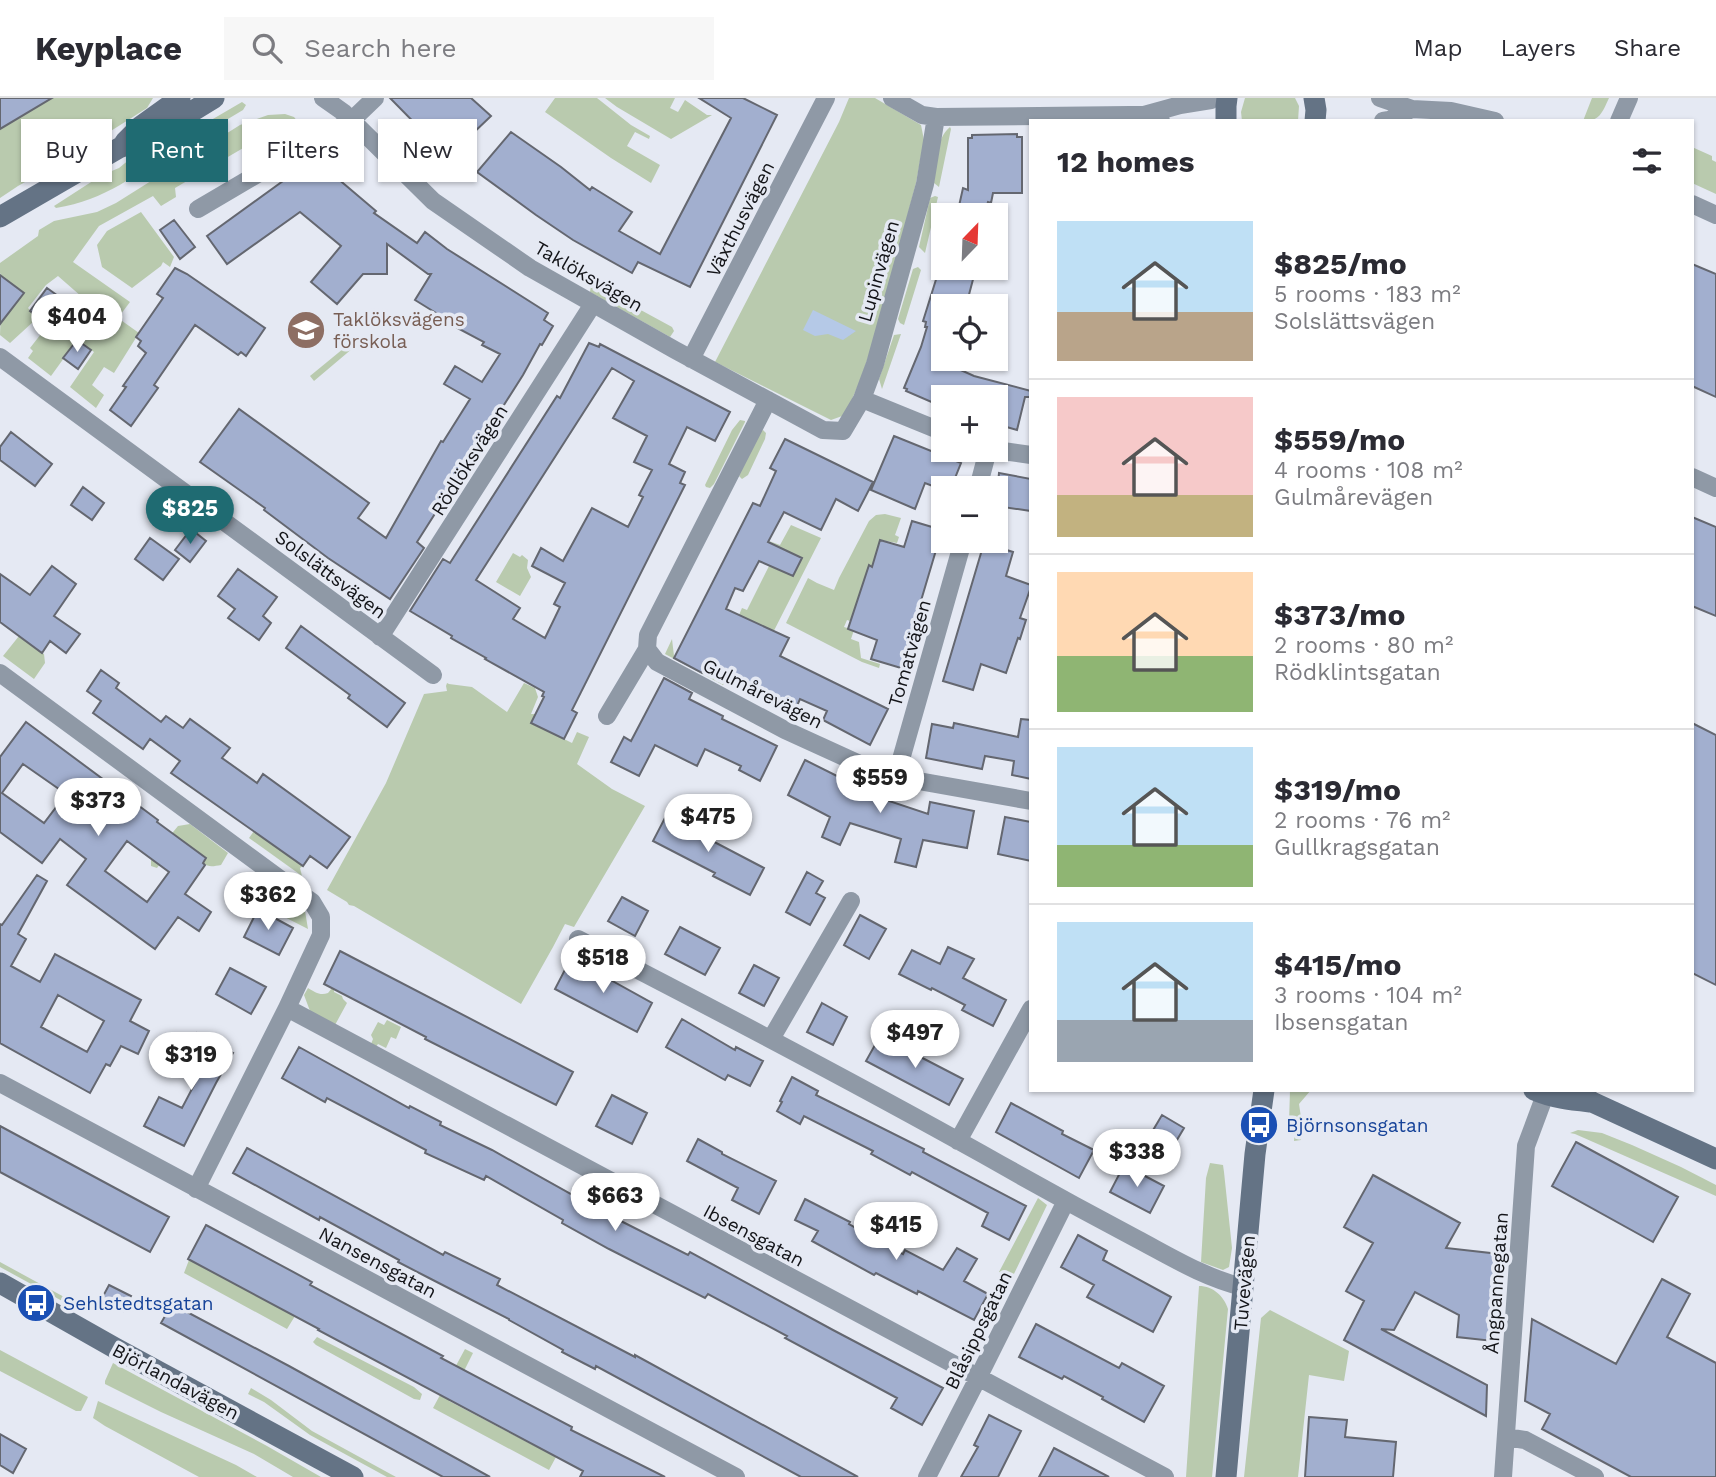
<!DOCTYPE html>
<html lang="en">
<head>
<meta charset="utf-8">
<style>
	:root { --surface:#fff; --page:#f7f7f7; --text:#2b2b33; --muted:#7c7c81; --line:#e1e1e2; --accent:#1f6b72 }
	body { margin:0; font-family:"Work Sans",sans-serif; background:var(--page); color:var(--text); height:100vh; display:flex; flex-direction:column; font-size:26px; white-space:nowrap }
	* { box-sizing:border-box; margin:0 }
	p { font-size:23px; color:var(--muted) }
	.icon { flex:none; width:38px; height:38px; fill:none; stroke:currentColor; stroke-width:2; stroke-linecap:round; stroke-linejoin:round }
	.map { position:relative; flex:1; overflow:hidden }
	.side { position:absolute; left:1029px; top:21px; width:665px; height:973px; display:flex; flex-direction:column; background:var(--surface); border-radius:0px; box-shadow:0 2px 5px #0004 }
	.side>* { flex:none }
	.top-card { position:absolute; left:21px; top:21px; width:665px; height:63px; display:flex; gap:14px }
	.needle { width:46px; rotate:23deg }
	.tools { position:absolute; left:931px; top:105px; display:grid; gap:14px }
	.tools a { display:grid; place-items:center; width:77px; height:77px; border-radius:0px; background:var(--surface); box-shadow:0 2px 5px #0004; font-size:35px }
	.price { position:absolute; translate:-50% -60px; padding:0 16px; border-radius:24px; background:#fff; color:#222; font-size:23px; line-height:46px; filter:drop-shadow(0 2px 4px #0008) }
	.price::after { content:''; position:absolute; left:50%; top:42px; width:21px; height:16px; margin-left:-10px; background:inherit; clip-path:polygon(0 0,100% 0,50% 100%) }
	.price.on { background:var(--accent); color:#fff }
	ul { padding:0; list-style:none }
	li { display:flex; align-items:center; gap:21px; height:175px; padding:0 28px }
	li+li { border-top:2px solid var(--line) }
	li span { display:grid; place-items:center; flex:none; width:196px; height:140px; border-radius:0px; color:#555 }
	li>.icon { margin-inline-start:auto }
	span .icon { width:84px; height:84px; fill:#fffc; stroke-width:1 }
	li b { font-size:30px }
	h2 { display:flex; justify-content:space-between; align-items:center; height:84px; padding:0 28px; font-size:30px }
	.chip { padding:0 24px; border-radius:0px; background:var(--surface); box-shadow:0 2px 5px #0004; font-size:24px; line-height:63px }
	.chip.on { background:var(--accent); color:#fff }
	header { display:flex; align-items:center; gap:42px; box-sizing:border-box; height:98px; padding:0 35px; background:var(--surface); border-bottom:2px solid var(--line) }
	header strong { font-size:33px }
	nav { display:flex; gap:38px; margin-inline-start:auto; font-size:24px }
	.search { width:490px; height:63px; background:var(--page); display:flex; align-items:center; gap:18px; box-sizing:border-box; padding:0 24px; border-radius:0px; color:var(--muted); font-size:26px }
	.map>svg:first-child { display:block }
</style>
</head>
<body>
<header>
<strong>Keyplace</strong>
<div class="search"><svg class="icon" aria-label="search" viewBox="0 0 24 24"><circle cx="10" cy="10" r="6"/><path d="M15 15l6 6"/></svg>Search here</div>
<nav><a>Map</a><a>Layers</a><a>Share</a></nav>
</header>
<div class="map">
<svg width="1716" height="1379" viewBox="0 0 1716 1379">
	<rect width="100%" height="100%" fill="#e5e9f3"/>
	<path fill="#b9caae" d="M0 0H153L147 10 73 57 18 88 0 100Z
		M555 0H597L631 27 650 38 649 41 635 34 627 48 660 67 651 85 611 60 545 14Z
		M605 0H675L670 10 678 14 685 2 707 17H712L671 41 617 9Z
		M849 0H875L921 27 924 42 916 85 878 230 860 283 845 317 831 322 715 264 839 24Z
		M1245 0H1295L1299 8 1298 23H1242L1241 14Z
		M1592 0H1609C1602 15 1600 23 1583 23Z
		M242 4 246 7 243 12 186 46 180 41 182 39Z
		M285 16 294 19 308 36V38L295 44 274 32 175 90 176 99 161 108 153 98 99 128 73 164 130 204 118 220 139 235 114 275 104 269 92 287 104 297 96 310 70 289 94 254 77 242 51 278 28 260 33 253 30 250 48 227 66 239 90 206 58 178 46 187 28 210 36 218 33 224 10 245 0 237 2 179 0 175V165L38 138 39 132 54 123 97 114 116 105 240 27 268 17Z
		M950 29 951 31 939 89 934 85C936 68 935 41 950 29Z
		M171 36 176 50C135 77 106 102 56 110L54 108 102 77 119 70 130 61 167 40Z
		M1692 49 1712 58V62L1716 64V96L1692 85Z
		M935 98 938 99 925 155 919 149 930 100Z
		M141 114 174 159 170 169 163 164 161 168 132 190 102 169 97 147 107 133Z
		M918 169 921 172 904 227 900 225 898 221 913 171Z
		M593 186 672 229 674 233 670 239 590 194 591 188Z
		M901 236 882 291 879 281 894 237Z
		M349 246 353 250 314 283 310 278Z
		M740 322 745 323V324L714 386 710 390 706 389 705 387 732 332Z
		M763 332 766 335 765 341 748 377 742 381 739 378 759 334Z
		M885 416 901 420 895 437 899 439 897 445 880 442 877 451 889 482 866 475 853 524 847 522 844 529 854 532 851 541 859 544 861 560 880 566 879 570 862 564 786 525 808 480 817 485 834 492 839 480 869 423 876 417Z
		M791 427 821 440 757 566 740 558 728 581 723 587 665 556 672 541 674 558 714 577 741 522 739 517 742 510 747 512 769 468 793 478 801 460 764 452 769 443 780 447Z
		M513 455 520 459 522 457 528 462 527 470 531 479 520 498 496 484Z
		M19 538 44 556 45 565 34 581 3 558Z
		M447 585 449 586 472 589 507 614 524 585 535 590 538 599 531 616H536L532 625 572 645 577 634 589 639 577 666 612 691 645 708 574 829 565 826 553 849 521 906 354 808 349 807 347 804 327 792 386 685 424 596 447 593 446 588Z
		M190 726 228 755 221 767C214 768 209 770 203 765L206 760 178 740 157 770 151 768V761L178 728Z
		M254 733 303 768 300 770 302 778 249 740Z
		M260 779 276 789 305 813 308 831 253 803 250 795Z
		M308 890C315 894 320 898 328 895L332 890 334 891V894L342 898 343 901 347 905 335 927 310 913 304 897Z
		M387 922 401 929 396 941 391 939 386 950 378 946 376 949 371 946 373 941 371 937 378 924 384 927Z
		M1290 992H1311L1299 1006 1302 1026 1301 1042 1294 1043 1295 1032 1289 1025Z
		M1578 1032 1602 1035 1632 1047 1681 1069 1716 1087V1098L1575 1036 1570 1035Z
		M1210 1065 1223 1067 1224 1074 1232 1150 1229 1169 1223 1172 1201 1164 1206 1080Z
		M1038 1100 1047 1107 1012 1180 999 1174Z
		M189 1162 295 1218 287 1231 184 1175Z
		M0 1164 77 1206 75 1210 0 1169Z
		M1199 1188C1213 1188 1224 1198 1228 1211L1212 1379H1186Z
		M1270 1212 1349 1253 1344 1283 1309 1277 1298 1379H1244L1261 1220Z
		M317 1239 414 1289 422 1296 420 1302 414 1301 316 1247 313 1244Z
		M465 1251 473 1255 449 1303 556 1359 549 1372 433 1310Z
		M0 1252 88 1299 81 1313H76L0 1273Z
		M113 1265 267 1348 321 1379H293L254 1356 161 1314 105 1286V1283Z
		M251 1290 271 1302 312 1333 396 1379H387L310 1337 264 1304 248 1296Z
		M98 1303 236 1367 257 1379H199L105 1328 93 1320Z"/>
	<path fill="#b5c9e7" d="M813 212 856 233 843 242 828 236 815 238 803 232Z"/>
	<path fill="#a2afcf" stroke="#646770" stroke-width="2" fill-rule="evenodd" d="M0 0H52L0 31Z
		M390 0H471L491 18 448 59Z
		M699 0H743L777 17 690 189 638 164 632 175 573 142 536 117 477 74 511 34 561 69 590 92 592 89 632 114 619 133 660 156 731 20Z
		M1017 36V39H1022V95H993L991 105 988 104 984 117H957L963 90 968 92V40H972V37Z
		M312 62 333 82 337 80 376 113 374 115 417 145 425 134 447 151 548 215 544 222 553 228 542 247 540 246 523 277 417 444 424 450 390 501 328 460 264 412 265 410 200 364 239 311 369 405 358 420 386 440 441 343 443 344 470 301 444 286 455 268 482 284 500 256 482 247 484 244 448 225 449 223 415 202 431 176H428L387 146V176H363L337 206 311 184 341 148 300 114 227 166 207 138Z
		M174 122 195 149 180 161 160 132Z
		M1692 166 1716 176V299L1692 288Z
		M175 170 187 176 265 230 246 258 241 254 238 257 195 227 154 287 158 290 131 328 110 312 126 289 123 288 146 255 138 248 141 243 136 239 163 200 157 196Z
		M944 170H976L966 208H943V264L974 278 1031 293V299H1025L1017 332 996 326V299H943V309L906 293 907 291 904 290 921 249 927 229H925L926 224 923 223 939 172H943V174Z
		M0 177 24 195 0 226Z
		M47 190 83 216 66 240 30 213Z
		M77 242 91 252 78 271 63 260Z
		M589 245 599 249 600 246 730 314 715 343 687 329 669 366 685 374 680 385 685 387 572 612 577 615 564 641 531 625 544 599 542 598 544 594 485 561 486 560 451 540 452 538 410 513 443 461 450 465 557 298 560 300ZM612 270 634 283 613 320 647 338 634 364 652 372 639 397 643 399 628 429 592 410 563 463 541 450 532 468 565 485 554 506 560 509 545 540 513 521 520 510 476 482Z
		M11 334 52 366 35 388 0 362V349Z
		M894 338 961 365 951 390H938L925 385 915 411 871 392Z
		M785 341 873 384 858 413 836 401 821 432 784 414 768 444 802 460 793 478 759 463 743 493 735 490 726 511 789 540 780 558 888 611 870 647 823 622 827 613 800 601 796 610 739 582 738 585 705 569 702 575 674 560 753 405 760 408 776 373 770 370Z
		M999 375 1031 381V413L996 408Z
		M83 389 104 405 92 422 71 407Z
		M1692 419 1716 429V518L1692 508Z
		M912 423 942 432 901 570 871 561 877 542 848 531 869 467 872 469 880 442 904 449Z
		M191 431 206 443 190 464 175 452Z
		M150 440 179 461 163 482 135 461Z
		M984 445 1013 454 1006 478 1031 487V489L1020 520 1026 522 1020 541 1018 540 1006 575 981 566 973 592 943 583Z
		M52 468 76 486 54 518 80 536 66 555 50 543 42 555 0 524V476L30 497Z
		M238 471 277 499 263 518 271 525 259 542 228 520 235 511 218 498Z
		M301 528 405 605 387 629 348 600 350 597 286 550Z
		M101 572 119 585 116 590 161 624 166 618 183 630 190 621 230 650 222 660 257 685 263 676 350 739 327 770 310 758 303 768 171 675 180 663 150 641 143 651 93 615 101 603 87 593Z
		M664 580 692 595 689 601 723 618 722 621 777 648 760 683 739 672 741 668 705 651 697 668 655 647 639 678 611 664 624 639 631 643Z
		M1021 621 1031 622V681L1012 677 1014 663 985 658 982 671 926 660 932 626 953 630 954 625 1018 639Z
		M26 624 158 722 157 724 206 760 203 765 205 767 185 796 211 814 199 833 178 819 155 851 67 787 86 761 60 741 42 765 0 734V659ZM23 666 66 696 44 725 2 695ZM127 743 169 774 147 804 105 773Z
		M1692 625 1716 637V887L1692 875Z
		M805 662 847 683 844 688 928 716 930 704 974 713 967 750 923 742 916 769 895 764 901 741 850 725 840 747 822 739 830 719 788 697Z
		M668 714 701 731 699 736 764 770 750 797 713 778 715 775 653 743Z
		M1005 719 1031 724V763L998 756Z
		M807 774 823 783 816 795 825 800 810 827 786 814Z
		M37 777 47 783 18 836 26 841 11 868 40 884 55 856 141 902 130 923 149 933 138 956 121 948 110 968 106 966 90 995 0 945V826L2 827ZM58 897 104 923 87 954 41 929Z
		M622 799 648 813 635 838 608 823Z
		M258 811 293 830 279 857 244 839Z
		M860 817 886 831 869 861 844 847Z
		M680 829 720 850 705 877 665 856Z
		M948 849 974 861 963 880 1006 902 993 928 962 912 965 907 932 890 931 892 899 876 912 852 940 866Z
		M340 853 573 974 556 1007 425 941 426 939 324 886Z
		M571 860 652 905 637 934 555 891Z
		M754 867 779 880 764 908 739 895Z
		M230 870 266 889 251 916 216 896Z
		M822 905 847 919 833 947 807 934Z
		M682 921 735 952 736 949 763 963 750 988 728 977 725 982 666 949Z
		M197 935 233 955 216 985 184 1048 144 1028 159 999 182 1010 202 972 183 961Z
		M880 938 963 981 949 1007 866 963Z
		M299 949 409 1010 410 1008 441 1024 440 1027 492 1052 605 1115 688 1157 690 1154 833 1232 943 1290 922 1327 891 1310 897 1300 785 1240 787 1238 708 1196 705 1200 609 1151 562 1125 563 1122 486 1078 484 1082 425 1055 426 1052 380 1028 327 1000 325 1004 282 980Z
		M792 979 818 993 816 997 924 1051 923 1054 1026 1108 1009 1142 982 1128 988 1115 912 1074 910 1077 871 1056 873 1053 804 1018 800 1026 777 1013 782 1004 780 1003Z
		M612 997 647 1015 632 1046 596 1028Z
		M1011 1005 1063 1033 1062 1036 1094 1052 1079 1080 996 1034Z
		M1162 1017 1184 1030 1174 1047 1152 1034Z
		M0 1028 169 1119 150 1154 0 1074Z
		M698 1041 722 1054V1056L776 1083 759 1116 732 1102 738 1090 687 1063Z
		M1576 1044 1678 1099 1653 1144 1552 1088Z
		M247 1050 443 1157 445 1154 500 1181 497 1187 635 1259V1257L858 1379H801L596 1268 595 1271 562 1254 563 1252 509 1222V1221L429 1180 398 1164 399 1162 320 1119 319 1122 233 1075Z
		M1124 1067 1164 1088 1150 1115 1110 1094Z
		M1373 1077 1460 1125 1446 1150 1499 1156 1493 1243 1457 1239 1459 1217 1415 1194 1394 1232 1381 1231 1487 1287 1486 1318 1344 1242 1364 1203 1346 1193 1373 1145 1344 1129Z
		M805 1101 850 1124 849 1126 903 1156 905 1152 943 1172 957 1150 977 1161 964 1183 988 1196 974 1222 918 1193 917 1196 876 1175 874 1177 812 1143 818 1133 795 1122Z
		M206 1127 312 1184 310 1187 443 1258 441 1260 572 1329 571 1332 665 1379H580L583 1373 318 1232 319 1231 188 1161Z
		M1078 1137 1107 1153 1103 1162 1171 1199 1153 1234 1087 1199 1094 1187 1061 1169Z
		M1662 1181 1690 1196 1667 1239 1716 1265V1379H1631L1542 1331 1550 1316 1525 1303 1532 1221 1616 1266Z
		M109 1187 131 1198 123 1213 101 1202Z
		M172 1206 289 1268 490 1379H443L161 1225Z
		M1036 1226 1119 1270 1122 1265 1164 1288 1144 1324 1102 1301 1103 1299 1064 1278 1062 1281 1019 1259Z
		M989 1317 1021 1333 998 1379H961L978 1349 974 1347Z
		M1309 1319 1347 1322 1345 1339 1396 1344 1393 1379H1305Z
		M0 1336 26 1351 13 1375 0 1367Z
		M1054 1350 1109 1379H1039Z"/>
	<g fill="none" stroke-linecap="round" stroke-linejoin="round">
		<path stroke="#8f99a6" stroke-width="18" d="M323 0 343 14 433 103 530 170 675 252 823 332 843 333 862 301 875 266 925 86 936 19
			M892 0 922 17 936 19 1130 17H1144L1161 23
			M1380 0 1412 11 1451 13 1495 23
			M1144 17 1180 7 1211 2 1214 0
			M1383 23 1389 22 1412 11
			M1619 23 1629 0
			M1692 106 1716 117
			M198 111 317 41 351 23 375 0
			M0 259 433 577
			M691 261 826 0
			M862 301 943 334
			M996 352 1031 357
			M1692 379 1716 390
			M978 390 988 352
			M380 539 593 206
			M647 551 657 564 785 632 866 669 896 679 1031 703
			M0 575 299 795 312 804 321 819V837L287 910 196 1091
			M607 618 647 551 648 537 768 302
			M896 679 963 443
			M578 841C714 911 850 982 984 1057 1035 1086 1086 1114 1137 1141 1171 1159 1205 1180 1243 1189
			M287 910 1165 1379
			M771 941 851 803
			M0 985 736 1379
			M958 1043 1031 911
			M1506 1339 1525 1342 1595 1379
			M927 1379 978 1280 1066 1103
			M1503 1379 1526 1048 1545 997"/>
		<path stroke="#647385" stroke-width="21" d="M1314 0 1316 12 1315 23
			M1226 23V8L1227 0
			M125 44 141 28 180 0
			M0 119 119 50 152 38 214 0
			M1534 992C1552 1000 1571 1002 1590 1004
			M1575 992 1592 1004 1716 1061
			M0 1185 115 1250 353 1379
			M1226 1379 1255 1056 1264 992"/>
	</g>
	<defs>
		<g id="school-disc" transform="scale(2.0125)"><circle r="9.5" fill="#8d6e63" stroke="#e5e9f3"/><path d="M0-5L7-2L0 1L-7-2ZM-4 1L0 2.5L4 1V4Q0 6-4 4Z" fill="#fff"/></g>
		<g id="bus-disc" transform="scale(2.0125)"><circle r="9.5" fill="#1a4fb4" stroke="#e5e9f3"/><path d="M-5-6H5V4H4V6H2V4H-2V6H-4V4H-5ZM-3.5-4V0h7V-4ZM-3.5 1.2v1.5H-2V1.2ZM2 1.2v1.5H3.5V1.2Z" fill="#fff"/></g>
	</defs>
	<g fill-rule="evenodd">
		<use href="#school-disc" x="306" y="232"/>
		<use href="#bus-disc" x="1259" y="1027"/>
		<use href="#bus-disc" x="36" y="1205"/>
	</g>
	<g text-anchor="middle" stroke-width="7" stroke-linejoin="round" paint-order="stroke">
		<g font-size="19" fill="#131418" stroke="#e5e9f3">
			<text transform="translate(740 121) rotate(-63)" y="7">Växthusvägen</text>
			<text transform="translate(878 173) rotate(-74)" y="7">Lupinvägen</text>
			<text transform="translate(589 178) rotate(30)" y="7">Taklöksvägen</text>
			<text transform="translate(469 362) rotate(-58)" y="7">Rödlöksvägen</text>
			<text transform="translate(331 476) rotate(37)" y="7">Solslättsvägen</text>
			<text transform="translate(909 555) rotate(-74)" y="7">Tomatvägen</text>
			<text transform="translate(763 595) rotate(27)" y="7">Gulmårevägen</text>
			<text transform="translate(754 1137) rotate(28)" y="7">Ibsensgatan</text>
			<text transform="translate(378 1164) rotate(28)" y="7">Nansensgatan</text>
			<text transform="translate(1244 1185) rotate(-85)" y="7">Tuvevägen</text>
			<text transform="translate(1496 1185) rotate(-86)" y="7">Ångpannegatan</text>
			<text transform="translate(978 1232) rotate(-64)" y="7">Blåsippsgatan</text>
			<text transform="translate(176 1283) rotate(28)" y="7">Björlandavägen</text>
		</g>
		<g font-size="19" fill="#785e54" stroke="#e5e9f3" text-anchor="start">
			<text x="333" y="228">Taklöksvägens<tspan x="333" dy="22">förskola</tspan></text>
		</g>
		<g font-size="19" fill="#164399" stroke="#e5e9f3" text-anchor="start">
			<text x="1286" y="1034">Björnsonsgatan</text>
			<text x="63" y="1212">Sehlstedtsgatan</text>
		</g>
	</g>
</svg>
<div class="tools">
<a><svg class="needle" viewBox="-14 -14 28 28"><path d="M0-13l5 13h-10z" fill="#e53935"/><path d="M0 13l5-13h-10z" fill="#7c7c81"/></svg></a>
<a><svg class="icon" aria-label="locate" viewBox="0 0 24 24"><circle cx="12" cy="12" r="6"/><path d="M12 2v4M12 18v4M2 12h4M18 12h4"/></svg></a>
<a>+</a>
<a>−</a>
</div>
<b class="price" style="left:77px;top:256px">$404</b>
<b class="price on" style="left:190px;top:448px">$825</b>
<b class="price" style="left:880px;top:717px">$559</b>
<b class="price" style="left:98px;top:740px">$373</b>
<b class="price" style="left:708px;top:756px">$475</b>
<b class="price" style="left:268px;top:834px">$362</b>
<b class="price" style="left:603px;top:897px">$518</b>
<b class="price" style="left:915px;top:972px">$497</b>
<b class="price" style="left:191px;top:994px">$319</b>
<b class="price" style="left:1137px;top:1091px">$338</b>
<b class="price" style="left:615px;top:1135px">$663</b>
<b class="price" style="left:896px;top:1164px">$415</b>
<div class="top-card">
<a class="chip">Buy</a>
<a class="chip on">Rent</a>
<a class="chip">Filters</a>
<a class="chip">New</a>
</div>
<section class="side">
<h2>12 homes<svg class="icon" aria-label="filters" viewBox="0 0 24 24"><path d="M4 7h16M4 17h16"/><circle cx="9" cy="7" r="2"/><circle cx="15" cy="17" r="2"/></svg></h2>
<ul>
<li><span style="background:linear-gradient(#bfe0f5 65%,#b9a48a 0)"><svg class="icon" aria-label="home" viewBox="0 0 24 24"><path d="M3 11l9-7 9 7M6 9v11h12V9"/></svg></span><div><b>$825/mo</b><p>5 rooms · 183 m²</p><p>Solslättsvägen</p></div></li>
<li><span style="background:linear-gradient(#f6c9c9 70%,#c2b280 0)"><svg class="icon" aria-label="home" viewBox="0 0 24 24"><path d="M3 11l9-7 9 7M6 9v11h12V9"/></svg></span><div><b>$559/mo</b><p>4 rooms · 108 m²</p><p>Gulmårevägen</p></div></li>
<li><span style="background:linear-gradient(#ffd9b3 60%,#8fb573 0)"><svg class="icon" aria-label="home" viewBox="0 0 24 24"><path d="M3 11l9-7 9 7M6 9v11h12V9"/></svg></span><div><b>$373/mo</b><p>2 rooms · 80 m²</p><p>Rödklintsgatan</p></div></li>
<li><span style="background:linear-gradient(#bfe0f5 70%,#8fb573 0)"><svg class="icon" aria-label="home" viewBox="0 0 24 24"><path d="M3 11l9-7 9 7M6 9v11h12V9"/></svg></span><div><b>$319/mo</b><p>2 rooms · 76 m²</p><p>Gullkragsgatan</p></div></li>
<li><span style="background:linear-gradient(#bfe0f5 70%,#9aa5b1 0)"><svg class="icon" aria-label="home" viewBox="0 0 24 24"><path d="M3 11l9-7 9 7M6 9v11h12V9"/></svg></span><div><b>$415/mo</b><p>3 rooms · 104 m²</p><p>Ibsensgatan</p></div></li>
</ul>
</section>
</div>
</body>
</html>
